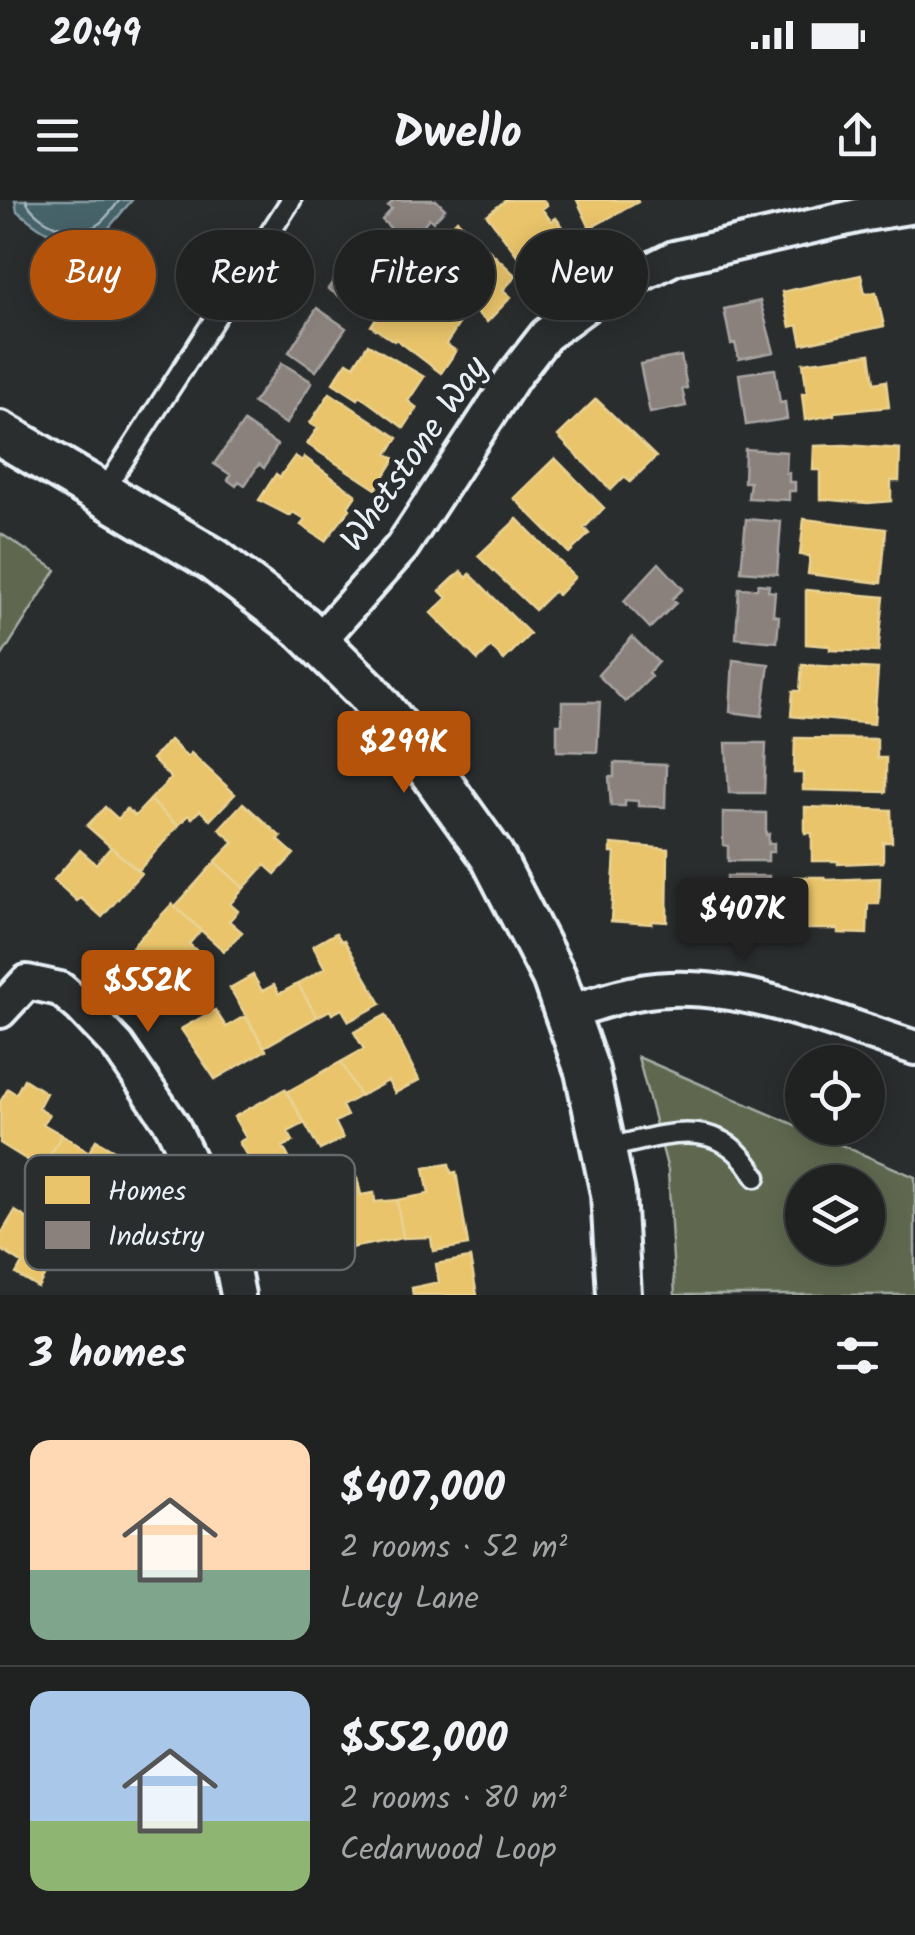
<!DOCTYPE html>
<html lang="en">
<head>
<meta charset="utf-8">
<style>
	:root { --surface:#202222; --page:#282a2a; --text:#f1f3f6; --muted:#a2a4a5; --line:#3d3f40; --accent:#b45309 }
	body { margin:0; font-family:Kalam,sans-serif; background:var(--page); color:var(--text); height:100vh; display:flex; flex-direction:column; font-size:38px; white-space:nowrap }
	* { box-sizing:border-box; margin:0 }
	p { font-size:32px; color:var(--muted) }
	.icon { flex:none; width:55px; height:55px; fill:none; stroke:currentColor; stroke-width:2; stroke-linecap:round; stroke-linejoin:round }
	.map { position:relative; height:1095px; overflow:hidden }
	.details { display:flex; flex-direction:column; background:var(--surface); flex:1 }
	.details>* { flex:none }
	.hud { position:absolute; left:30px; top:30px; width:855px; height:90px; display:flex; gap:20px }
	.buttons { position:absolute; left:785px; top:845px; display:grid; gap:20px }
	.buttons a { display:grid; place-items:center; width:100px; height:100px; border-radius:50%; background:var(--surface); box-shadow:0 5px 25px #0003,0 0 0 2px var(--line); font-size:50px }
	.price { position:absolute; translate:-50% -85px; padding:0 22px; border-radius:10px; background:var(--accent); color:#fff; font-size:32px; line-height:65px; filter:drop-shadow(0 2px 5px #0008) }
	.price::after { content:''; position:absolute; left:50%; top:60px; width:30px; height:22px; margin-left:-15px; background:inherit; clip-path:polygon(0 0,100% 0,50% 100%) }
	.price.selected { background:#222; color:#fff }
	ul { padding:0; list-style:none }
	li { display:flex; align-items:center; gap:30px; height:250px; padding:0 30px }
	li+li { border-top:2px solid var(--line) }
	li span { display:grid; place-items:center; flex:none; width:280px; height:200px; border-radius:20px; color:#555 }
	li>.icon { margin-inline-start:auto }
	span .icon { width:120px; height:120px; fill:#fffc; stroke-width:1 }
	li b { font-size:42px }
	h2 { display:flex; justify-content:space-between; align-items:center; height:120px; padding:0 30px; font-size:42px }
	.tag { padding:0 35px; border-radius:45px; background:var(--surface); box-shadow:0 5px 25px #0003,0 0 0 2px var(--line); font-size:35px; line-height:90px }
	.tag.selected { background:var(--accent); color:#fff }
	.status { display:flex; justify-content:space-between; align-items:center; height:70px; padding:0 50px; background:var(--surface); direction:ltr }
	.status svg { height:28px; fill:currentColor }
	header { display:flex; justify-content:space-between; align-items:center; height:130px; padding:0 30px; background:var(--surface); font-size:45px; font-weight:600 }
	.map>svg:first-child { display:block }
</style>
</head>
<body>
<div class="status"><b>20:49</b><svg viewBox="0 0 49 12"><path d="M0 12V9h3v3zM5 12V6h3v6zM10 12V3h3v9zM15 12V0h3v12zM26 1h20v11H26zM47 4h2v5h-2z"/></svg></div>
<header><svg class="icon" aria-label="menu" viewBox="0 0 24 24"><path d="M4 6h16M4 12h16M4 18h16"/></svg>Dwello<svg class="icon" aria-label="share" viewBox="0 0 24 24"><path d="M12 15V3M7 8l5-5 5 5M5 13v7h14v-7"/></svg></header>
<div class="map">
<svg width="915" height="1095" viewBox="0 0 915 1095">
	<rect width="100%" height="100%" fill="#2a2d2e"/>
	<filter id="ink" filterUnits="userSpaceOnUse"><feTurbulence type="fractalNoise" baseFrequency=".01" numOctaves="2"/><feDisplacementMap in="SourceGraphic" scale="20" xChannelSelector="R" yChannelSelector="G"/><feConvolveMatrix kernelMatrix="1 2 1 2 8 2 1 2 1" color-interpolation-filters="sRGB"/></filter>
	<g filter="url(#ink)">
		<path fill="#5e684f" stroke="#a3aca4" stroke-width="2.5" fill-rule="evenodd" d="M0 333 56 370 0 459Z
			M638 857 915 977V1095H675L668 970ZM802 982H868V1048H802Z"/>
		<path fill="#46636a" stroke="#879ca3" stroke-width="2.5" d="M15 0H132L101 37C58 43 51 37 17 11Z"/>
		<path fill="#e9c46a" stroke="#e9d295" stroke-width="2.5" d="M506 0H543L547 5 542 9 551 21 556 18 577 46 551 65 546 59 529 71 487 15Z
			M577 0H637L638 2 590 28Z
			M457 20 516 76 503 90 511 97 487 122 427 68 440 53 432 46Z
			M861 75 865 94 876 92 884 126 802 144 798 125 790 127 782 92Z
			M405 86 437 107 439 104 462 119 446 144 456 151 441 173 396 139 394 141 371 126 385 104 390 108Z
			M368 144 424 177 408 201 417 208 404 228 360 196 358 199 333 183 347 162 354 166Z
			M870 154 874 183 886 181 889 207 834 212V215L805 220 802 194 807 193 803 163Z
			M330 193 398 238 387 254 395 259 376 289 307 244 318 228 310 223Z
			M596 199 656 257 630 282 625 276 611 290 558 236Z
			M845 245 900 249 899 281H891V301L868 303 820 299V270H813L814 246Z
			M295 256 302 261 304 257 356 295 348 307 350 309 325 341 301 325 305 320 293 312 290 316 259 300 276 274 280 277Z
			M555 258 604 308 584 328 589 334 569 353 514 298Z
			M517 319 575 377 558 395 554 391 535 410 478 356Z
			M804 319 886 329 881 383 808 374 810 356 800 355Z
			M461 371 467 378 470 374 530 434 504 460 491 447 478 460 431 413 447 398 440 391Z
			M806 390 884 397 878 452 830 450V446L806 444Z
			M802 465 878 469 874 524 791 516 793 491H800Z
			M795 538 877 539V558H886V592L803 590V573H794Z
			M170 540 187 557 191 553 235 594 210 620 200 610 192 618 188 615 178 626 150 600 171 578 152 559Z
			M150 600 178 626 138 671 87 626 105 607 118 619 127 609 135 616Z
			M243 603 281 637 278 640 294 654 275 674 265 665 244 688 215 662 234 642 219 629Z
			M805 607 891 610 892 642H883V662L838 664V661H812V633H805Z
			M611 644 668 649 667 722 652 721V724L611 721 615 653H611Z
			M111 647 141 673 102 717 81 698 77 701 54 680 80 650 96 664Z
			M215 662 244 688 230 704 238 711 229 721 242 732 224 751 175 707Z
			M794 677H824L825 680 880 678 879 704H868L867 734 838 733V729H802V702H794Z
			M172 704 201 730 189 744 196 750 186 761 199 772 181 792 168 781 163 787 144 769 149 763 132 747Z
			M336 733 341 741 344 740 381 804 349 821 342 809 332 814 330 810 317 817 298 784 325 768 313 746Z
			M253 775 262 791 274 785 279 794 298 784 317 817 264 847 230 788Z
			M215 810 226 827 245 816 266 850 215 879 181 829Z
			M386 815 419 880 395 893 388 881 360 896 341 862 364 849 354 832Z
			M341 862 360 896 342 906 347 916 335 922 343 938 320 950 287 892Z
			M24 879 46 893 38 908 49 915 43 924 62 935 42 969 0 943V902L8 889 16 894Z
			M285 889 305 923 288 932 293 941 283 947 291 962 267 975 259 961 252 965 239 942 246 938 234 917Z
			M62 935 89 952 96 940 119 953 108 971 111 973 85 1017 53 998 63 982 42 969Z
			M449 964 451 973 456 972 468 1045 433 1051 431 1037 403 1038 397 1000 429 994 424 968Z
			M357 978 361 995 374 993 375 1002 397 1000 403 1038 344 1049 332 982Z
			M48 1009 78 1028 52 1072 48 1069 38 1087 16 1074 22 1063 0 1049V1036L15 1011 38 1025Z
			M470 1058 477 1095H413L412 1088 439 1082 436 1064Z"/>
		<path fill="#8a817c" stroke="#a6a3a1" stroke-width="2.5" d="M394 0H436L445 9 433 22 429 18 408 45 382 20 392 9 388 6Z
			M358 44 379 59 382 54 390 59 359 109 328 89Z
			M760 101 774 152 739 159 735 143 731 144 724 109Z
			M317 108 346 128 316 171 289 152Z
			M681 156 687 188 682 189 686 206 650 213 640 164Z
			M282 163 312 182 286 224 253 203Z
			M775 169 780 203 785 202 787 219 746 225 739 174Z
			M244 222 277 245 264 268 259 264 245 285 239 281 236 286 228 280 231 275 214 264Z
			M745 249 787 252 786 273H789V282H795V291H789V300L748 298 750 282H744Z
			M746 319 781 322 777 374 741 371Z
			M659 363 683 389 672 399 676 403 650 428 624 401Z
			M758 384 769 385 768 391 775 392 773 415 779 416 777 442 736 438 739 388 757 389Z
			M632 437 658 462 648 473 651 477 625 502 598 475Z
			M733 460 769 464 762 516 730 512Z
			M562 502H600L597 552 557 551V524H562Z
			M726 543H766L764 593H729Z
			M614 563 666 565 665 607 638 606V601L625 600V606H611L609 577H614Z
			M723 612 766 613V635L769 634 768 644 774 643V652H768V661H728V646L723 645Z
			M727 676H769L768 702H762V727H755V733H745V727L725 726Z"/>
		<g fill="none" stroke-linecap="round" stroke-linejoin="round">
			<path stroke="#a7b8bf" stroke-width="2.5" d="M26 0C34 21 76 40 97 25 106 20 113 8 120 0"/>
			<g stroke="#e8f1f8" stroke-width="25">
				<path id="service" d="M102 294 291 0
					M604 949C662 936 720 911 756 977"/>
			</g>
			<g stroke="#e8f1f8" stroke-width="40">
				<path id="minor" d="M319 441 402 347 514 176 546 135 599 96 674 58 866 14 915 6
					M0 811 27 782 60 789 80 806 118 846 172 925 227 1039 238 1095
					M566 813C600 802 634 790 670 789 753 786 837 823 915 848"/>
			</g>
			<g stroke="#e8f1f8" stroke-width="50">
				<path id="tertiary" d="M0 233 214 360 302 427 367 491 421 557 492 656 554 777 587 871 613 993 619 1095"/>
			</g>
			<use href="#service" stroke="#2a2d2e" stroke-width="18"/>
			<use href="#minor" stroke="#2a2d2e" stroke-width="32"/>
			<use href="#tertiary" stroke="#2a2d2e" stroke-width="42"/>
		</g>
	</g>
	<g text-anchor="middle" stroke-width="10" stroke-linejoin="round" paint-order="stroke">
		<g font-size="35" fill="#e8f1f8" stroke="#2a2d2e">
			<text transform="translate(413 253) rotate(-55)" y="12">Whetstone Way</text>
		</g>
	</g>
	<rect x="25" y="955" width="330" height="115" rx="15" fill="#2a2d2e" stroke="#63686b" stroke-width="2.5"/>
	<rect x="45" y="976" width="45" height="28" fill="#e9c46a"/>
	<rect x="45" y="1021" width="45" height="28" fill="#8a817c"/>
	<g font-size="28" fill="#e8f1f8">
		<text x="108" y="1000">Homes</text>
		<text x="108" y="1045">Industry</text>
	</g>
</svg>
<div class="buttons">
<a><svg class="icon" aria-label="locate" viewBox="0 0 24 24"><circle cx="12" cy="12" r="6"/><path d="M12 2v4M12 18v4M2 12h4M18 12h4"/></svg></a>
<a><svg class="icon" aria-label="layers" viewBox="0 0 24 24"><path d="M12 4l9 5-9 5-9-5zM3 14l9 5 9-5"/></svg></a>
</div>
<b class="price" style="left:404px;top:596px">$299K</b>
<b class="price selected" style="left:743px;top:763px">$407K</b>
<b class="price" style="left:148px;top:835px">$552K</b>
<div class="hud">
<a class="tag selected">Buy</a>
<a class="tag">Rent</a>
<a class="tag">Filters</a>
<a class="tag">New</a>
</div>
</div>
<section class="details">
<h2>3 homes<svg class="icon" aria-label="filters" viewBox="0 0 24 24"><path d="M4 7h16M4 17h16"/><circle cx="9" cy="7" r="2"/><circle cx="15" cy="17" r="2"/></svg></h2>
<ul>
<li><span style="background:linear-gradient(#ffd9b3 65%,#7fa58c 0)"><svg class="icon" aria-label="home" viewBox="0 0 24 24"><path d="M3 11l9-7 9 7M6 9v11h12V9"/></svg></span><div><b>$407,000</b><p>2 rooms · 52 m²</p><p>Lucy Lane</p></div></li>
<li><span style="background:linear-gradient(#a9c7e8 65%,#8fb573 0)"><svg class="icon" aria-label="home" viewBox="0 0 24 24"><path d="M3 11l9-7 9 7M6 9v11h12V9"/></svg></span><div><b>$552,000</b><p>2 rooms · 80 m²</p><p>Cedarwood Loop</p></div></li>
</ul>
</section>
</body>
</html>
